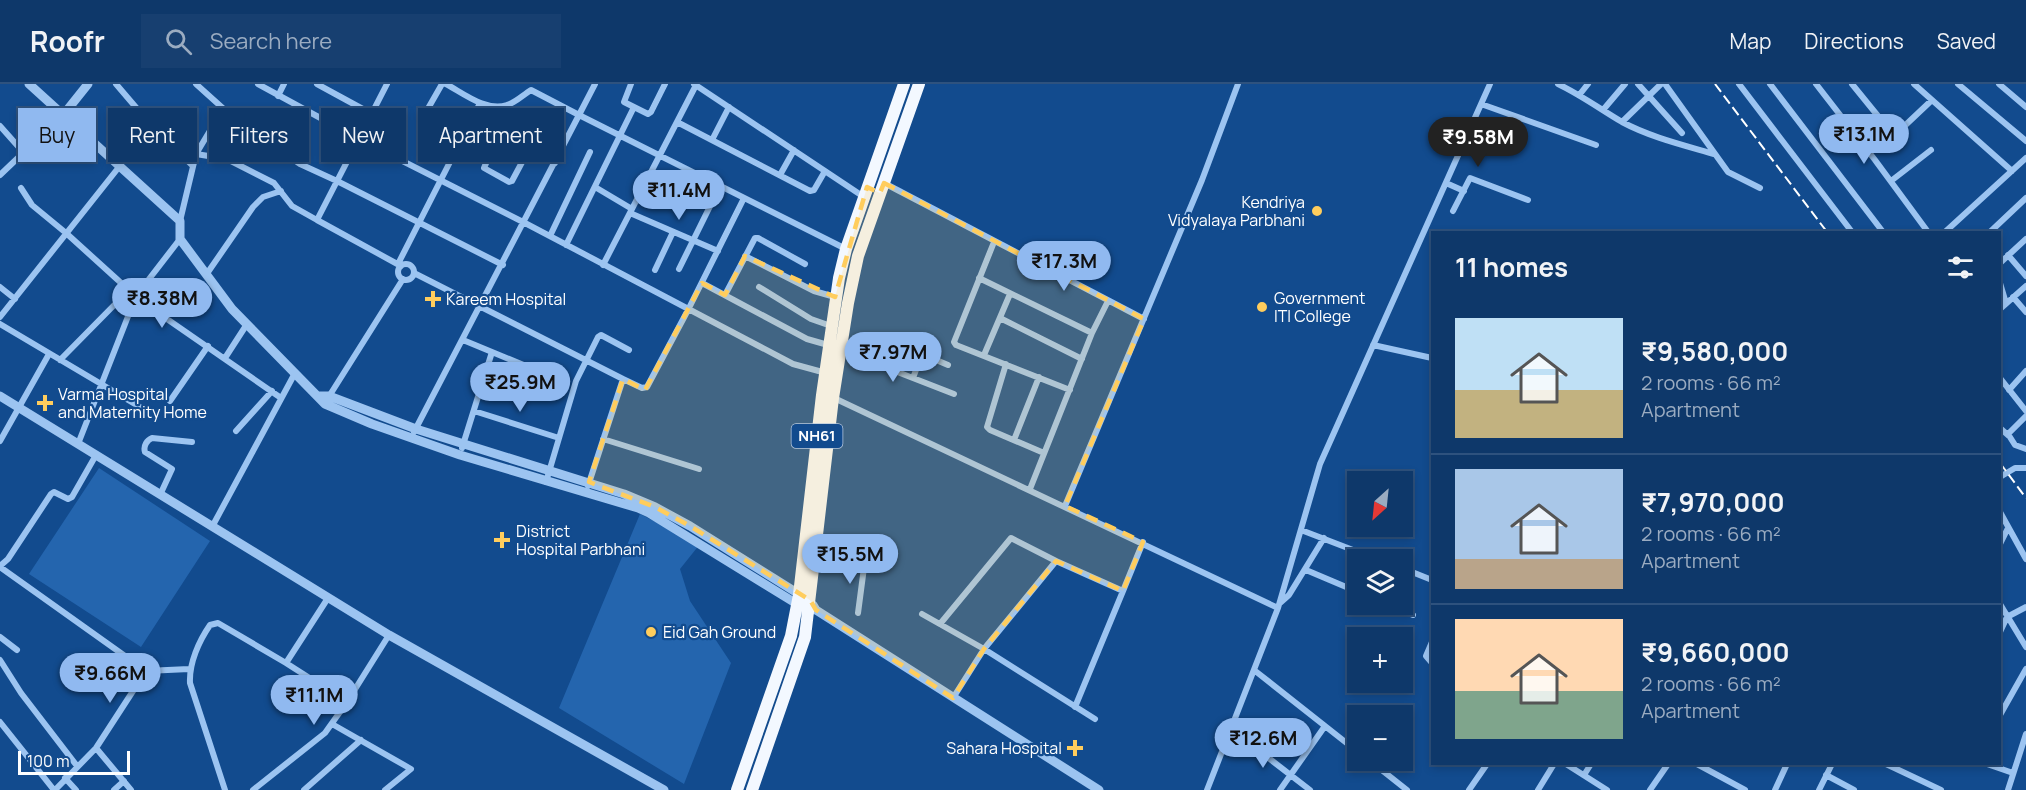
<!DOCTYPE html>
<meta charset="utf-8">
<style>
:root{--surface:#0e386a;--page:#173f70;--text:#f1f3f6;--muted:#9bacc1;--line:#2e527e;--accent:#90b9f0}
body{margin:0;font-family:Manrope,sans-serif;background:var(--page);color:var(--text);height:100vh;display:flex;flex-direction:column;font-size:22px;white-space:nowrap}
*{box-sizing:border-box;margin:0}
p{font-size:20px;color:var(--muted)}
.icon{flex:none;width:33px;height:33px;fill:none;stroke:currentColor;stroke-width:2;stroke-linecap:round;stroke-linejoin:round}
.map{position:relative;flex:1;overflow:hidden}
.side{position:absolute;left:1431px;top:147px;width:570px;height:534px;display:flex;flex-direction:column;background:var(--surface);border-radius:0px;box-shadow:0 3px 9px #0003,0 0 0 2px var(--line)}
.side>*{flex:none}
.guide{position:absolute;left:18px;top:24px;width:570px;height:54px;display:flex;gap:12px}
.needle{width:39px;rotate:207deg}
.fabs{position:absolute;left:1347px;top:387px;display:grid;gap:12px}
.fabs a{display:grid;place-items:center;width:66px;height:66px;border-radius:0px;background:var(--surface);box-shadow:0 3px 9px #0003,0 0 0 2px var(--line);font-size:30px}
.scale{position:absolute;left:18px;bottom:15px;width:112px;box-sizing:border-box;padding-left:6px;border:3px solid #fff;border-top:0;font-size:16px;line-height:21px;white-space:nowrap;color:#fff;-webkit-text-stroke:4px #124b8e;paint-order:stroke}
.price{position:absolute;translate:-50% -51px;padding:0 14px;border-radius:21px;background:var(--accent);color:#111;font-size:20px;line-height:39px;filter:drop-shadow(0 2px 3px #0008)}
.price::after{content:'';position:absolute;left:50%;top:36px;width:18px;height:14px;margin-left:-9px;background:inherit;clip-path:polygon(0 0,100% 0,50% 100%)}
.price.active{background:#222;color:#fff}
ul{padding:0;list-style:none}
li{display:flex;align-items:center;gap:18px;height:150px;padding:0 24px}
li+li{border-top:2px solid var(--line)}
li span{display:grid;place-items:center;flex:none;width:168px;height:120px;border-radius:0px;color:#555}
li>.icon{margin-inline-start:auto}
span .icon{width:72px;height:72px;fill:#fffc;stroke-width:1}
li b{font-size:26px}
h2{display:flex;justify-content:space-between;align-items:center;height:72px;padding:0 24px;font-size:26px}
.pill{padding:0 21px;border-radius:0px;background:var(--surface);box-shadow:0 3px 9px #0003,0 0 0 2px var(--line);font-size:21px;line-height:54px}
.pill.active{background:var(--accent);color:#111}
header{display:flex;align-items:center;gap:36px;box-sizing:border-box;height:84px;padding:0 30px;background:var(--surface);border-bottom:2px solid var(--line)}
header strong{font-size:28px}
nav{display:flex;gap:33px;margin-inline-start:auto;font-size:21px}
.search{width:420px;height:54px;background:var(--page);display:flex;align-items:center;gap:15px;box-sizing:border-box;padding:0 21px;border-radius:0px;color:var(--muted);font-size:22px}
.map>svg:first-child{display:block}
</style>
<header>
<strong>Roofr</strong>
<div class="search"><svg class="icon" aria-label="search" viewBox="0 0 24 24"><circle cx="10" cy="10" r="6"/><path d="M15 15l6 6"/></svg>Search here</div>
<nav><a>Map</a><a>Directions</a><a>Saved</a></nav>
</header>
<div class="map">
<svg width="2026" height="706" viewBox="0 0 2026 706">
<rect width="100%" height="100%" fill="#124b8e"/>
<!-- green -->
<path fill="#2465ae" d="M99,384L210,457L141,563L29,490Z
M640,430L700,460L680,485L690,517L731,579L684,700L559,624Z"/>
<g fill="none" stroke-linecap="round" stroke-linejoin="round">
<!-- minor -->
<path stroke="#9cc4f1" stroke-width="6" d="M116,0L151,41L192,81
M196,0L236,36L300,80L337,97L503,181
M258,0L359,55L525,139L793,280L826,289
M317,0L372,30
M387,0L317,136L401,182
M446,0C463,9 486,28 507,21C515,19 523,11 531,6L579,31L595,0
M631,0L624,18L648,30L651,28L665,0
M694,0L864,113
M1558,0C1581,11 1600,25 1622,38C1650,53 1683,61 1714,70
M1638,0L1682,49
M1665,0L1728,88L1760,104
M1739,0L1852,148
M1770,0L1883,148
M1816,0L1875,76L1928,148
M1852,0L1891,48L1896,50L1932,16
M1914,0L2012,87
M1958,0L2026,57
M1999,0L2026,23
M1580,10L1588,0
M278,12L284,0
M1481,20L1596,61
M1603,26L1625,0
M677,38L810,107L814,106L825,87
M1622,38L1661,0
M422,40L426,28L442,0
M0,42L24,69
M466,48L492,62V65L484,84L509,98L512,97L528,67L555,79
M712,56L729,23
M196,70L227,75L274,99L292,122L317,136
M0,91L64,30
M780,91L794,66
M1891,97L1931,66
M884,99L1144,235
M1446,99L1464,107
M595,103L632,125
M21,104L32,121L66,149L141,217L281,314
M1453,127L1470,94L1528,116
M630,129L718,167
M180,137L196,70L223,25
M1945,148L2026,74
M1990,148L2026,114
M550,152L590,68
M994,158L954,258L956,261L1070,306
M566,161L634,23
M2008,171L2026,192
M745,172L814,207L835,213
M2000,179L2026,155
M398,180L480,19
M398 188a8 8 0 1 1 16 0a8 8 0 1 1-16 0Z
M603,181L696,1
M679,185L720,102
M655,186L673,148
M414,189L623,295L588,402
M206,191L253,123L263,113L281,107
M979,194L1092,249
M702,199L807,255L828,261
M2000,199L2006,219
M0,203L15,215
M759,203L811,235L831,242
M725,211L755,154H758L805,180
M2013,213L2026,228
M2000,225L2026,202
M0,233L119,83
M1000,234L1082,275
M0,240L145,326
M1373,261L1432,274
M841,266L954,310
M492,268L550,292
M984,271L1010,210
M225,274L247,240
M60,276L129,206
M1006,280L987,343L990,346L1044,369
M913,294L922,270L948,281
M2000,294L2026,327
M623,295L642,304L647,303L688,226L744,114
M2009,306L2026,287
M328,314L403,195
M834,314L1278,524L1207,706
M170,317L208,262
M474,327L559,354
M2026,332L2008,350L2015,361L2026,365
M2000,344L2009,352
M236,347L272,307
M414,348L579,31L846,165
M603,355L699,385
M1014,356L1039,293
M0,357L49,270
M78,360L136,212L180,155
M462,364L492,268L463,256
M2000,393L2015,384H2026
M546,398L576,297L598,253L601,251L629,266
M1030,405L1092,249L1108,217
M160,411L172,385L145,368C143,362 147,356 152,354L192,358
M1065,422L1202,96L1238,0
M2000,428L2026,475
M212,443L295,289
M1301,446L1379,476
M2000,460L2008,444
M814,473L873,476L876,474L878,454
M0,482L8,475L51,410L54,408L68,415L72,413L96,371
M0,483L146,587
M1402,484L1432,496
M1306,486L1358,508
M1280,519L1289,511L1324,454
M1388,520L1413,531
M2000,520L2026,563
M1278,524L1320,380L1490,0
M858,529L865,476
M922,530L984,565L1095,635
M940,540L1011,454L1056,477
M2000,548L2007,533L2026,523
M0,553L17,566
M1432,558L1426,572L1432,579
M0,576L21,609L77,682
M1254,586L1358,668
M953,614L984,565L1056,477L1123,507L1143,458
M347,618L389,551
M1075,623L1123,507
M2000,631L2026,585
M0,638L54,706
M332,640L411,685L385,706
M1231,645L1310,706
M96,664L131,706
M1369,676L1407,706
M1566,680L1607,706
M1697,680L1745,706
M1886,680L1941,706
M1987,680L2013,689
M1584,691L1591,680
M1826,691L1854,706
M65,694L76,706
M55,706L96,664L146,587L189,585
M114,706L124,697
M225,706L190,599C189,579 199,557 210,541L218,539L286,579L328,514
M253,706L325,649L347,618L286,579
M304,706L361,656
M1280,706L1325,642
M1469,706L1487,680
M1538,706L1554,680
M1650,706L1668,680
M1775,706L1787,680
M1819,706L1832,680
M2008,706L2026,650"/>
<!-- tertiary -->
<path stroke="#9cc4f1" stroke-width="9" d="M29,0L180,137V155L232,225L325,320L372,340L460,371L638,424L649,429L797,520L809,525L816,526
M64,30L88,0
M0,312L389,551L664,706
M318,312H329L416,345L624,410L655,423L690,442L802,512
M813,521L816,526L1099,706"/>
<!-- trunk -->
<path stroke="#f3f8ff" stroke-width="12" d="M737,706L791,552L799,511L822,311L839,194L846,165L904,0
M752,706L805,553L833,314L848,219L858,172L919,0"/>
<!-- rail -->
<path stroke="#fff" stroke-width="2" stroke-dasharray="10 4.5" stroke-linecap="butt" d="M1715,0L1827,148
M2000,379L2026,414"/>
</g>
<!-- marked area -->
<path fill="#ffcd5d" fill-opacity="0.2" stroke="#ffcd5d" stroke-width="4.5" stroke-dasharray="12 8" stroke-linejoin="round" d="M884,99L1144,235L1065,422L1143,458L1123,507L1056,477L984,565L953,614L816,526L810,516L690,442L655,423L589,398L623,295L645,306L702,199L725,211L745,172L835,213L867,103L880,109Z"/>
<!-- markers -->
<g fill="#ffcd5d" stroke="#124b8e" stroke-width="2">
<circle cx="1317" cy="127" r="6"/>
<path d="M430 206h6v6h6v6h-6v6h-6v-6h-6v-6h6z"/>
<circle cx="1262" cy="223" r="6"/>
<path d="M42 310h6v6h6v6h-6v6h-6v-6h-6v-6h6z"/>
<path d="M499 447h6v6h6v6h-6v6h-6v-6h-6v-6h6z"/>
<circle cx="651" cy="548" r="6"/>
<path d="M1072 655h6v6h6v6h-6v6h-6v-6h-6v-6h6z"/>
</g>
<g text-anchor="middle" stroke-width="4.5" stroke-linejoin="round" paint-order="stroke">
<!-- shield labels -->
<rect fill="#124b8e" stroke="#b8c9dd" stroke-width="1.5" x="791.5" y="340" width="51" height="24" rx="4.5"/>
<g font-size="15" font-weight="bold" fill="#fff">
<text x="817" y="357">NH61</text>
</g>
<!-- poi labels -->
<g font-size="16" fill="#fff" stroke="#124b8e" text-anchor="start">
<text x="1305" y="124" text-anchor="end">Kendriya<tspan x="1305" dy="18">Vidyalaya Parbhani</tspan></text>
<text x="1274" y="220">Government<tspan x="1274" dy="18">ITI College</tspan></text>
<text x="446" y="221">Kareem Hospital</text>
<text x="58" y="316">Varma Hospital<tspan x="58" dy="18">and Maternity Home</tspan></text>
<text x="516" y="453">District<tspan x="516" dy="18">Hospital Parbhani</tspan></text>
<text x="663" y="554">Eid Gah Ground</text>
<text x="1062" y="670" text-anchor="end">Sahara Hospital</text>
</g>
</g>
</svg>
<div class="fabs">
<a><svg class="needle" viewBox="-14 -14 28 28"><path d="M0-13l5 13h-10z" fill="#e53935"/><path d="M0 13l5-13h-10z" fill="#9bacc1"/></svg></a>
<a><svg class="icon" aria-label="layers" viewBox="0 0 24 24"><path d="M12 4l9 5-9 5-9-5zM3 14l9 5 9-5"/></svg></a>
<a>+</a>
<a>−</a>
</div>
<div class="scale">100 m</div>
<b class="price" style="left:1864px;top:81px">₹13.1M</b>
<b class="price active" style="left:1478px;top:84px">₹9.58M</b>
<b class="price" style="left:679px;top:137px">₹11.4M</b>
<b class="price" style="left:1064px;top:208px">₹17.3M</b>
<b class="price" style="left:162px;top:245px">₹8.38M</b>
<b class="price" style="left:893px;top:299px">₹7.97M</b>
<b class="price" style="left:520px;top:329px">₹25.9M</b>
<b class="price" style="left:850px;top:501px">₹15.5M</b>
<b class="price" style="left:110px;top:620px">₹9.66M</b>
<b class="price" style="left:314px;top:642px">₹11.1M</b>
<b class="price" style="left:1263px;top:685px">₹12.6M</b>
<div class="guide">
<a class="pill active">Buy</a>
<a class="pill">Rent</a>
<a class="pill">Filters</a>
<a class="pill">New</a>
<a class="pill">Apartment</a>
</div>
<section class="side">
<h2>11 homes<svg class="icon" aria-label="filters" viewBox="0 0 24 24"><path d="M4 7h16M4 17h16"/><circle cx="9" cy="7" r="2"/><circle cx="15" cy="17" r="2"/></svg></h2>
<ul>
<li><span style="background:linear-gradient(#bfe0f5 60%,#c2b280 0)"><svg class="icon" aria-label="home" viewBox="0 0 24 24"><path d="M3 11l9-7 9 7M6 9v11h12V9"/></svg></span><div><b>₹9,580,000</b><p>2 rooms · 66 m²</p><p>Apartment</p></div></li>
<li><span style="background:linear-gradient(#a9c7e8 75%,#b9a48a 0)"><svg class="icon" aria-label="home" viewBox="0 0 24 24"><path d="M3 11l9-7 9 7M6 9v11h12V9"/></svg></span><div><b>₹7,970,000</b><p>2 rooms · 66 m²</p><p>Apartment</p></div></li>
<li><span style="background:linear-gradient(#ffd9b3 60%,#7fa58c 0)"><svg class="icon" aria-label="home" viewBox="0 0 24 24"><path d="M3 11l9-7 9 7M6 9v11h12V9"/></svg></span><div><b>₹9,660,000</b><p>2 rooms · 66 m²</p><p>Apartment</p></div></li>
</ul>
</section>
</div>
